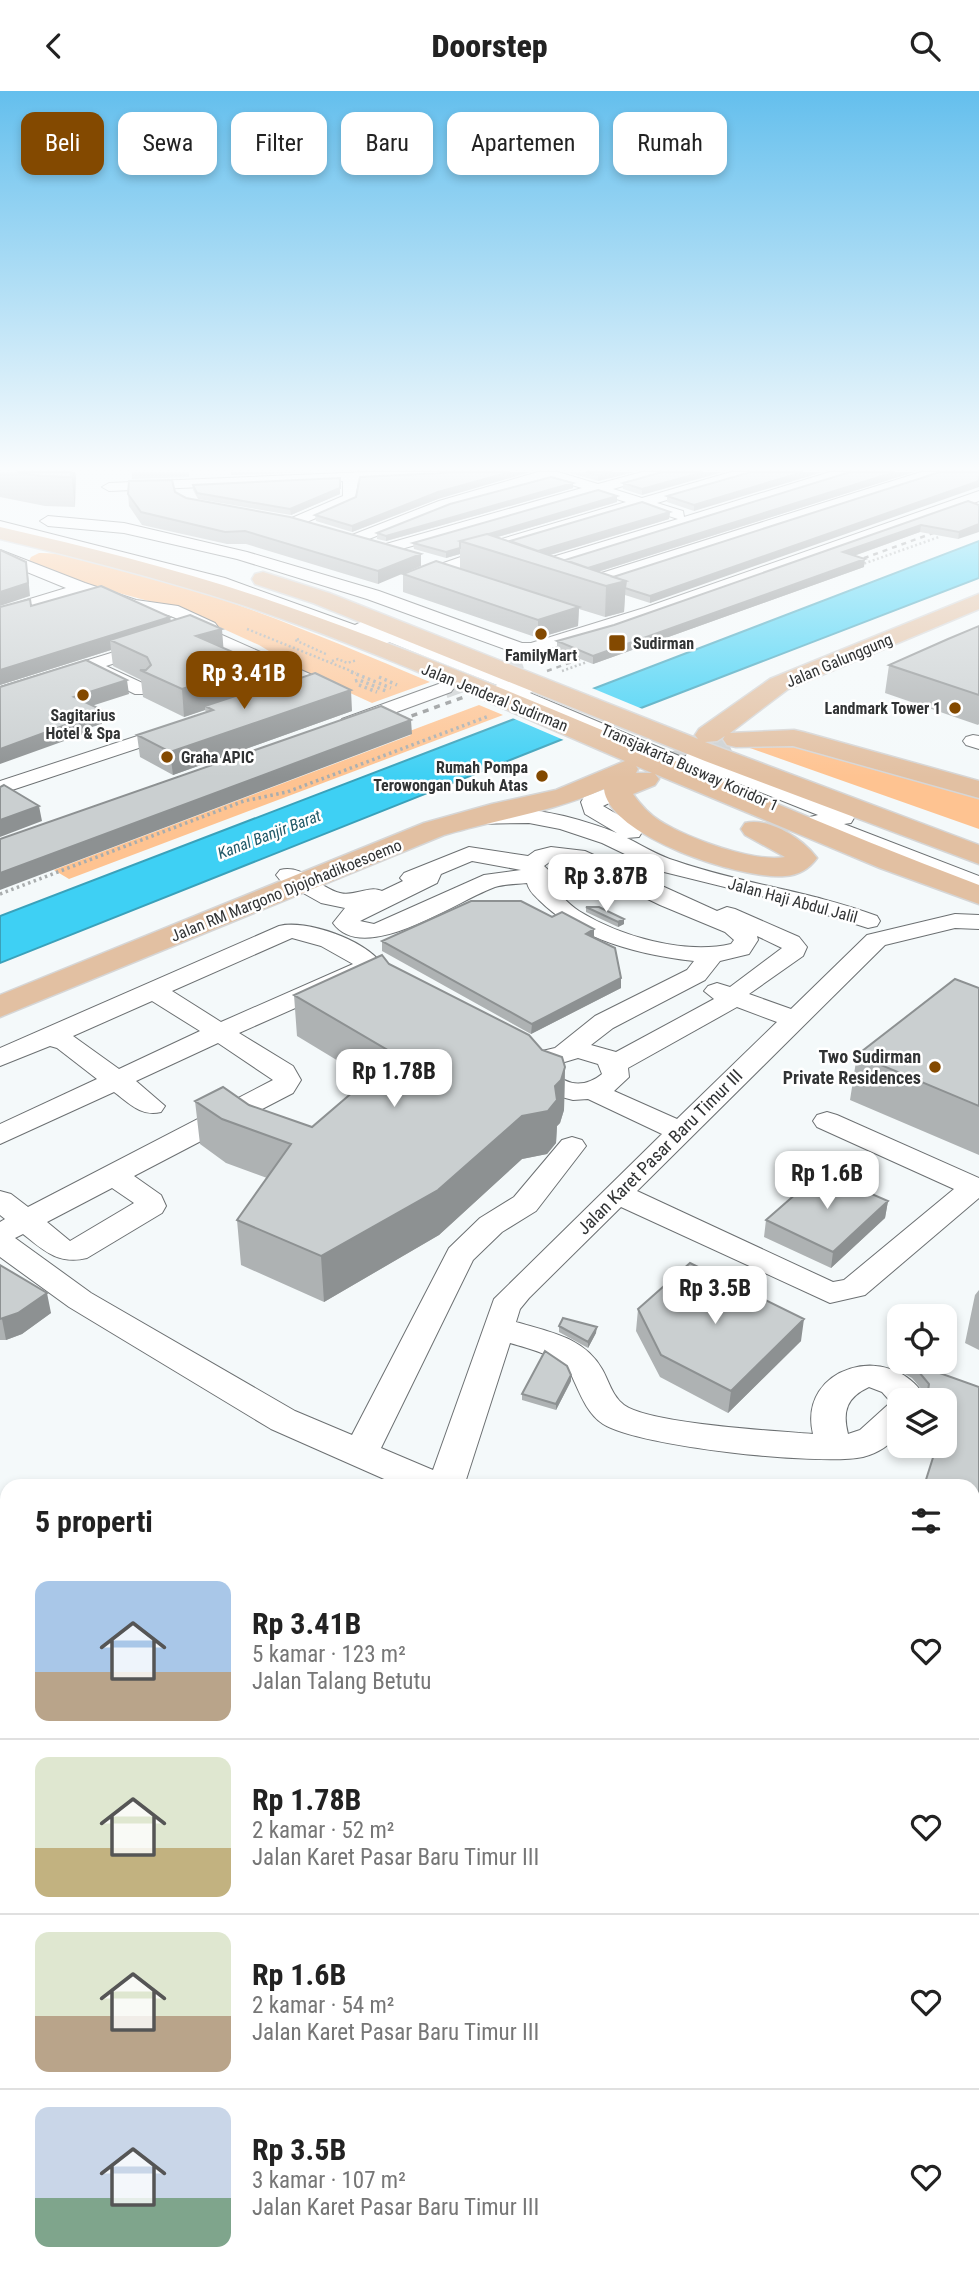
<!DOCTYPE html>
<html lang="id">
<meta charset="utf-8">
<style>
:root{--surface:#fff;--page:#f2f2f2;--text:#222;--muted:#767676;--line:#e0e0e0;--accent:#834900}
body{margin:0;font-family:"Roboto Condensed",sans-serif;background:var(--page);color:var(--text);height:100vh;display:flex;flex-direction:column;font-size:26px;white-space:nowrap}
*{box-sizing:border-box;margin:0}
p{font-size:23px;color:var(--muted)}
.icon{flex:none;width:38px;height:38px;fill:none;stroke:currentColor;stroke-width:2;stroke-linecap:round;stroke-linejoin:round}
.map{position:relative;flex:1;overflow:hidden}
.sheet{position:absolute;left:0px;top:1388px;width:980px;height:800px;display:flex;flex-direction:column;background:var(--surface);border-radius:21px 21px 0 0;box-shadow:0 4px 10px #0003}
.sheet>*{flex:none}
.banner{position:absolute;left:21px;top:21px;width:938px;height:63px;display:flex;gap:14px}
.tools{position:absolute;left:887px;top:1213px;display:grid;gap:14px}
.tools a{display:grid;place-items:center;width:70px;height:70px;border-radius:14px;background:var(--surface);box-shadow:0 4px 10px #0003;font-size:35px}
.price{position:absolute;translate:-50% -60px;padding:0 16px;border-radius:14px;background:#fff;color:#222;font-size:23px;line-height:46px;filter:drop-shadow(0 2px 4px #0008)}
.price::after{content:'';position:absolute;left:50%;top:42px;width:21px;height:16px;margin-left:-10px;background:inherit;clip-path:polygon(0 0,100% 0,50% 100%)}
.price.on{background:var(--accent);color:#fff}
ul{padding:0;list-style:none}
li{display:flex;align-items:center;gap:21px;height:175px;padding:0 35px}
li+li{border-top:2px solid var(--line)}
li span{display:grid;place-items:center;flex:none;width:196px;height:140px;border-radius:14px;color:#555}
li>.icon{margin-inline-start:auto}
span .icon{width:84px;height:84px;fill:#fffc;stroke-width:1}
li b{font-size:30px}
h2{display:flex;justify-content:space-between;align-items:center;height:84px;padding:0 35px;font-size:30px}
.pill{padding:0 24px;border-radius:14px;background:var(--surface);box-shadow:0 4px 10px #0003;font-size:24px;line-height:63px}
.pill.on{background:var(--accent);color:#fff}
header{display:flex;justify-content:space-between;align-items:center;height:91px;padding:0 35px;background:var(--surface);font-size:32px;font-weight:800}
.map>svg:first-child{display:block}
</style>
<header><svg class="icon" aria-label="back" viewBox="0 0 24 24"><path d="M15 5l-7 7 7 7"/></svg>Doorstep<svg class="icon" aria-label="search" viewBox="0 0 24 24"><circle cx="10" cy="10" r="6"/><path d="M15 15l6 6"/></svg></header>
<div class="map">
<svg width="979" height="2187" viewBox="0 0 979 2187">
<rect width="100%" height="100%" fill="#f4f9fa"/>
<!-- green -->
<path fill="#fec391" d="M39,462C66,461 92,471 118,477C225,504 328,548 430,591L372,612L302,580L259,554L182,519L63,487L29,470L31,466Z
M479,614L503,624L69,788L54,779L411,644L407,641Z
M769,650L792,653L979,706V738L747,656Z"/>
<!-- water -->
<path fill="#3ed0f4" stroke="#3aa1ba" stroke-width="2" d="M979,450V487L641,617L0,872V825Z"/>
<!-- pier -->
<path fill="#f4f9fa" d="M587,595L645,619L566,650L510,626Z"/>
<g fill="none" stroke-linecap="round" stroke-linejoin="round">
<!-- minor-tunnel-far1 -->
<path stroke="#cdd1d2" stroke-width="17" stroke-dasharray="17 8" stroke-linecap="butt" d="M485,582L521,569"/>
<!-- minor-tunnel -->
<path stroke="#cdd1d2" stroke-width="21" stroke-dasharray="21 10" stroke-linecap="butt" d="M444,597L489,581"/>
<!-- major-tunnel -->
<path stroke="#cdd1d2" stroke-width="28" stroke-dasharray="28 14" stroke-linecap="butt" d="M669,677L728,651"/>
<!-- minor casing -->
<g stroke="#6c7072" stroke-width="2">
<path id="minor" d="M369,381H467L460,385L358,390L355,410L293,437L285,432L287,429L343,405V390L109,400L102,396L109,392Z
M538,381H558L598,393L642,381H663L661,384L613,398L642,407L731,381H752L750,384L657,412L683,420L684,426L830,381H851L849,384L532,483L526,482L524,478L526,474L678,428L641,416L494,460L506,467L504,470H480L412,494L404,489L406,485L478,460V455L626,411L597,402L391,461H379L377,458L379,455L582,397L551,388L449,416L359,452L353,454L345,449L347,446L439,410Z
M921,381H941L939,384L585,499H573L571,495L573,491Z
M979,400V410L656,525L532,563L513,561L367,508L237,468L124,442L48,435L40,430L48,425L124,432L247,461L379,500L522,552H531L644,517Z
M0,430L225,487L355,534L363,530L369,531L532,594L535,598L530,602L684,667L687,663H701L851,722L854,727L851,732L844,733L979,785V800L810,736L807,731L810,726L818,724L720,685L718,691H704L608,647L495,602L492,598L497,594L389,551L381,555L375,554L213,495L0,440Z
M0,459L85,492L136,509L178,515L215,532L218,536L213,540L346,599L349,603L346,607H332L180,539L177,535L183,530L168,524L131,518L83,502L0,528V517L66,497L0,470Z
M150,550L159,555L156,559L106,575L149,595L152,599L149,603H135L88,580L0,608V596Z
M444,591L454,597L451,601L356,636H342L339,632L342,628Z
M174,633L181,635L184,639L181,643L0,703V690Z
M973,644L979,645V658L966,654L963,650L966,646Z
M616,694L624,695L627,700L624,705L603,715L639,736L642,741L639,746L627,747C643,755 659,765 676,770C742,793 810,800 877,825L880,830L877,835L868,837L789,812L660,780L602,752L560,738L529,732L471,733L468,728L471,723C520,711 571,724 617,742L585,723L581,711L584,706Z
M469,756L528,765L535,760L551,756L585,760L717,820L727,816L735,818L799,846L807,856L803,865L749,903L791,918L867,844L955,823L979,824V838L955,837L885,854L637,1100L833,1191L844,1189L954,1098L817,1036L813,1030L817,1024L827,1021L837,1024L979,1087V1107L865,1204L830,1212L621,1116L529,1207L520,1218L516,1231C549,1241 584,1246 602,1278C609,1290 612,1305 624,1314C650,1333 777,1340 813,1343C797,1275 891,1249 925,1306L924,1309H900V1343C889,1354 879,1362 863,1366C821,1375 639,1356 603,1333C585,1321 578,1297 569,1279C553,1263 530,1258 510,1252L464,1395H400L271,1338L69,1216L0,1166V1131L5,1128L0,1124V1100L11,1103L28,1116L273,989L218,952L136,990L165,1015L161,1021C141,1026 129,1012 114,1001L0,1053V1033L97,988L57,957L50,955L0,975V957L279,835C306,828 365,849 381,872L372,883L239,942L293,975L301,989L293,1002L134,1085L161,1104L166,1115L162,1122L87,1167C59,1174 44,1160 23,1143L15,1147L91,1202L295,1320L352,1344L449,1157L480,1127L514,1106L562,1049L572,1046L582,1049L586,1055L536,1120L502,1141L473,1169L381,1357L433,1379L494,1208L662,1043L588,1008L573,1009L546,1002L519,975L523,969L534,967L538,961L555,957L595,925L687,879L694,870C640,864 579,849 539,809C534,804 529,800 527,792C517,793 505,793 495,796C458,809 364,876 333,832L345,817L321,812L280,789L276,784L280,779C303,773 319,797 340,802C355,806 368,794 382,800L403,790L400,787L404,782ZM472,770L521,779L484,784L374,833L360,830L437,792L441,783ZM551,770L572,771L660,814L725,841L734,849L731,853C684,864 619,845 579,820C568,813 560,803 551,794L558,788L544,775ZM757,845L782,857L730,896L717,892L708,895L704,900L714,908L616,961L591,954L613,937L705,889L720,870L749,863L758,849ZM292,847L321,855L353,873L221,931L172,900ZM152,910L200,940L119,978L73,945ZM737,916L777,931L677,1028L614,1000L629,986L628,977ZM578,967L598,973L602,983C586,996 568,996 554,981L558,973ZM112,1097L134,1112L70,1150L47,1131ZM869,1296L882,1301L891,1311L860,1339L848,1343C842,1320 847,1306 869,1296Z
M973,1705L979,1707V1745L973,1743Z
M7,1803V1852L0,1855V1806Z
M7,1858V1911L0,1914V1861Z
M0,1939L7,1942V1990L0,1987Z
M7,2061V2124L0,2127V2064Z
M47,2180H101L99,2187H44Z
M820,2180H881L884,2187H822Z"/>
</g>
<!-- major casing -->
<g stroke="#d6d6d6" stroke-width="3">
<path id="major" d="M0,436C96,458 193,482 286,515C521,597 746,706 979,794V813L880,777L655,683L659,688L655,694L633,703C640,713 649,723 660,730C687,747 754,772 785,766L745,744L741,738L745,732C769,726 803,748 817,767C809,778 799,784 785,785C743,789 609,746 604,698C553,721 497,728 444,744L0,926V904L424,732L492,713L556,699L625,670C497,615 369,556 236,512C158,487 79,467 0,448ZM636,675L652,682H636L638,678Z
M263,481L329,502L698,648L695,644L699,638L770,588L979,503V518L788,598L730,642L794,639L803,641L979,690V707L793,655L736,656L727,654L723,648L725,645L717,650L705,651L979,754V773L705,670L313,512L255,493L252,488L255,483Z"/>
</g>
<!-- path-far2 -->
<path stroke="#a9adae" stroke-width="2.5" stroke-dasharray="2 2.5" stroke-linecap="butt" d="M860,474L939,446
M247,538L356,582
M299,548L295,549L328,564
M332,570L338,568L347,572L357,569
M562,580L587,571"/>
<!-- path-far1 -->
<path stroke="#a9adae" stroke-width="3.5" stroke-dasharray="2.5 3.5" stroke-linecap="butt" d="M351,581L391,597
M379,586L397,594
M355,590L359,589L386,600
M359,594L377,601
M0,803L244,710L287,701L489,625"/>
<!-- path -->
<path stroke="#a9adae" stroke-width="7" stroke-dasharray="5 8" stroke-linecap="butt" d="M973,2061L979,2050
M963,2187L965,2180"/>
<!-- minor -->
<use href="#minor" fill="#fff" fill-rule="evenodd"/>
<!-- major -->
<use href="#major" fill="#e2c0a2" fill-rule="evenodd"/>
<!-- rail-far1 -->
<path stroke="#8f9293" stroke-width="2.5" stroke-dasharray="5 5" stroke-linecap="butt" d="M845,474L947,437
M547,580L580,568"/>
<!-- rail -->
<path stroke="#8f9293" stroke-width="3.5" stroke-dasharray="6 6" stroke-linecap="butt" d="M389,633L464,606"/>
</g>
<!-- wall -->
<path fill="#aeb2b3" d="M0,381H75V416L45,415L0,406Z
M132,381H189V386L132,388Z
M231,381H318L231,384Z
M566,381H634L598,390Z
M662,381L642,404L623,398V392Z
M751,381L694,420L667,411V405Z
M850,381H914L598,481L613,486L940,381L650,512L625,504L624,521L605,526L579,518L578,535L538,547L403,501V483L460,478V463L446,467L414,458L413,452L617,411L498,446L510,450L670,421L669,428L550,464L565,469Z
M460,382L438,408L352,441L316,430L315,424Z
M340,387V403L291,424L198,408L193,399V394Z
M573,392V397L386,450L377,448V442Z
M175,401L186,407L421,463L378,493L246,453H227L142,434L129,415L128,403Z
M968,410L958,448L920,441L854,465L864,476L593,573L557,559V550L614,534Z
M31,515L170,526L171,530L223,557L260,573L262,597L352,620L173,684L140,666L137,644L206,621L205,619L184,626L143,606L141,589L113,575L111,559L0,594V516Z
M979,535V633L978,634L885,602L889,574Z
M586,816L624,833L618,836L586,821Z
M594,847L621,897L531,943L382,860V850Z
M389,873L542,959L565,976L564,1019L560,1032L557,1035L556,1052L547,1063L522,1068L439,1144L324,1211L241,1174L237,1129L267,1087L226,1072L200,1053L195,1010L249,1014L312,1036L368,988L297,945L294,904Z
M979,897V1064L850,1009L857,964Z
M888,1110L885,1127L831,1177L764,1146L766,1129Z
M0,1174L51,1222L22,1243L6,1249H0Z
M979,1199V1259L965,1252L975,1204Z
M638,1218L801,1250L728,1322L660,1286L636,1240Z
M559,1235L596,1242L588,1257L559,1241Z
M905,1270L979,1296V1439L973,1437V1395L945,1324V1309H911L913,1300H923L912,1287L903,1282Z
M571,1290L556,1319L522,1309V1303Z"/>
<!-- shaded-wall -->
<path fill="#8d9192" d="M71,381H75L76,386L75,416Z
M510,381H531L438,408L352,441V435L438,401Z
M612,381H634L598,390V384Z
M703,381H723L642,404V398Z
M803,381H823L694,420V414Z
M895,381H914L578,487V480Z
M979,390V396L650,512V505Z
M573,392V397L386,450V445Z
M340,397V403L291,424L290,418Z
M617,405V411L477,452V447Z
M670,421L669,428L530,470V463Z
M979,433V441L958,448L959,441Z
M921,434L920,441L842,469L843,461Z
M460,457V463L446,467V461Z
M421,463V475L378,493V480Z
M865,468L864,476L593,573V565Z
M28,484L30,505L0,515V501Z
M626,490L624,521L605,526L606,495Z
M579,516L578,535L538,547V529Z
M170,526L172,540L110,549L111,559L0,594V579Z
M222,538L224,564L196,545Z
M260,573L262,600L205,615V619L184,626L182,598Z
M127,589L129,603L76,620L74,606Z
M351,599L352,620L173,684L170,661Z
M100,618L102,633L92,636V640L0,673V658Z
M411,629L412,643L0,799V782Z
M39,715L42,730L0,746V729Z
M624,828V833L618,836V831Z
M594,838V848L586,843Z
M621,887V897L531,943L532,933Z
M565,976L564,1019L560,1032L557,1035L556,1052L547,1063L522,1068L439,1144L324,1211L321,1165L555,995Z
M888,1110L885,1127L831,1177L833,1161Z
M47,1202L51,1222L22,1243L6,1249L2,1228Z
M804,1228L801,1250L728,1322L731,1300Z
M597,1236L596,1242L588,1257V1251Z
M571,1284V1290L556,1319V1313Z"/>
<!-- building -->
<path fill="#cacfd0" stroke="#8d9192" stroke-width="2" d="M17,381H71V386L41,385Z
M462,381H510L438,401L352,435L315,424L356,406L360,386Z
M586,381H612L598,384Z
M662,381H703L642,398L623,392Z
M751,381H803L694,414L667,405Z
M850,381H895L588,477L565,469Z
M940,381H979V390L650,505L625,497L626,490L613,486Z
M551,386L573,392L386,445L377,442L450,413Z
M340,387V397L290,418L197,402L193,394Z
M172,389L175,401L186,407L290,426L421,463L378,480L245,440L225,441L141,421L128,403L129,390Z
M598,399L617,405L489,443H487L460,450V457L446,461L413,452Z
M968,410L979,414V433L959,441L921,434L843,461L865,468L593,565L557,550L614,534Z
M642,411L670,421L538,460L510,450Z
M487,443L626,490L606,495L460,450Z
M0,459L26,471L28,492L0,501Z
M436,470L579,516L538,529L403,483Z
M101,495L170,526L0,579V516L30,508L31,515Z
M190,524L222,538L196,545L260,573L182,598L140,579H146L151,574L147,566L110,549Z
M979,535V604L889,574L948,548Z
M86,569L127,589L74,606L100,618L85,623L90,625L0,658V596Z
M315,582L351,599L170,661L137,644L213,619L205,615L284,589L289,591Z
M381,615L411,629L0,782V748Z
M4,694L39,715L0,729V696Z
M471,810H521L552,826L562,821L594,838L586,843L615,857L621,887L532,933L382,850Z
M586,816H599L624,828L618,831Z
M382,864L389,873L529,944L542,959L562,966L565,976L561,989L555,995L557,1009L548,1020L522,1025L438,1099L321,1165L237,1129L291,1053L222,1028L195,1010L223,996L249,1014L312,1036L396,964L294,904Z
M955,888L979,897V1015L857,964Z
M821,1081L888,1110L833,1161L766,1129Z
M690,1172L804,1228L731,1300L661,1264L638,1218Z
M0,1174L47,1202L18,1222L0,1228Z
M563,1227L597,1236L588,1251L559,1235Z
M545,1260L567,1275L571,1284L556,1313L522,1303Z
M906,1270L979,1296V1426L973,1424V1395H924L937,1354H945V1327L949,1313L945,1312V1309H937L913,1300H928L929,1293L914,1275Z
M973,1723L975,1734L979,1735V2010L973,2023Z
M124,2180H418L434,2187H120Z
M906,2180H952L950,2187H904Z"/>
<!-- sky -->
<linearGradient id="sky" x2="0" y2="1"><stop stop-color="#64bfed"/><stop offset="0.55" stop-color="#fafcfd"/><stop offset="1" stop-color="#fafcfd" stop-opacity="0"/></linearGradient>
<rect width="979" height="687" fill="url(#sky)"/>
<!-- markers -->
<g fill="#834900" stroke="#fff" stroke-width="2.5">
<circle cx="541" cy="543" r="7"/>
<rect x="608" y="543" width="18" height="18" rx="3.5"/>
<circle cx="83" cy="604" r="7"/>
<circle cx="955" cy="617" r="7"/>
<circle cx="167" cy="666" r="7"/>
<circle cx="542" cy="685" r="7"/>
<circle cx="935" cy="976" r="7"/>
</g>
<g text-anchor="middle" stroke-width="5" stroke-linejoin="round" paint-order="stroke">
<!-- far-poi labels -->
<g font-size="16" font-weight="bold" fill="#313334" stroke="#fff" text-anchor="start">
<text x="633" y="558">Sudirman</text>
<text x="541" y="570" text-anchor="middle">FamilyMart</text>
<text x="941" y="623" text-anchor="end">Landmark Tower 1</text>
<text x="83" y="630" text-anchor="middle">Sagitarius<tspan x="83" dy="18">Hotel &amp; Spa</tspan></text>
<text x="181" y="672">Graha APIC</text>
<text x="528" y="682" text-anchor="end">Rumah Pompa<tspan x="528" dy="18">Terowongan Dukuh Atas</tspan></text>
</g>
<!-- far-street labels -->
<g font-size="16" fill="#313334" stroke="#fff">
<text transform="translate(839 569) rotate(-23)" y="6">Jalan Galunggung</text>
<text transform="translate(495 606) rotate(22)" y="6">Jalan Jenderal Sudirman</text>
<text transform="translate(690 676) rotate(24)" y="6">Transjakarta Busway Koridor 1</text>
<text transform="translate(286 799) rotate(-22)" y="6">Jalan RM Margono Djojohadikoesoemo</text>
<text transform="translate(793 809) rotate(15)" y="6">Jalan Haji Abdul Jalil</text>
</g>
<!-- far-water labels -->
<g font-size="16" font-style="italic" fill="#205968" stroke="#fff">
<text transform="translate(269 743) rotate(-21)" y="6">Kanal Banjir Barat</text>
</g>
<!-- poi labels -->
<g font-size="18" font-weight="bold" fill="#313334" stroke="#fff" text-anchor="end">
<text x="921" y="972">Two Sudirman<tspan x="921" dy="21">Private Residences</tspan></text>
</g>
<!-- street labels -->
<g font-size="18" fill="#313334" stroke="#fff">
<text transform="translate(660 1061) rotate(-45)" y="6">Jalan Karet Pasar Baru Timur III</text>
</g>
</g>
</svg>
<div class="tools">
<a><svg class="icon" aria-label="locate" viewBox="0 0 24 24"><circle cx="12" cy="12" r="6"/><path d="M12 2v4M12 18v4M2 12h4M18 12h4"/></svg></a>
<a><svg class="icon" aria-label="layers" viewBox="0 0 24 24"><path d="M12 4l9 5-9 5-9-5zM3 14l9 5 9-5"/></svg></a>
</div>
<b class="price on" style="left:244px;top:620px">Rp 3.41B</b>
<b class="price" style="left:606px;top:823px">Rp 3.87B</b>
<b class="price" style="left:394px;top:1018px">Rp 1.78B</b>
<b class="price" style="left:827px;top:1120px">Rp 1.6B</b>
<b class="price" style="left:715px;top:1235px">Rp 3.5B</b>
<div class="banner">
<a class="pill on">Beli</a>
<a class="pill">Sewa</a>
<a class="pill">Filter</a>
<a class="pill">Baru</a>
<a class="pill">Apartemen</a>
<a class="pill">Rumah</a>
</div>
<section class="sheet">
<h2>5 properti<svg class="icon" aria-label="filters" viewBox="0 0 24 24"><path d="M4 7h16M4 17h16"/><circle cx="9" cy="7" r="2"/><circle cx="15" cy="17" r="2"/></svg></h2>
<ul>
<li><span style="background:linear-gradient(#a9c7e8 65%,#b9a48a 0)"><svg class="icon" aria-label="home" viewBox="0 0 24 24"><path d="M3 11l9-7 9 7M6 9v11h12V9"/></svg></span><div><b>Rp 3.41B</b><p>5 kamar · 123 m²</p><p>Jalan Talang Betutu</p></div><svg class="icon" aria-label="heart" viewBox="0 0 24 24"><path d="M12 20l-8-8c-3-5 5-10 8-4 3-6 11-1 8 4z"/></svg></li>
<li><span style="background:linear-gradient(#dfe7d0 65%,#c2b280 0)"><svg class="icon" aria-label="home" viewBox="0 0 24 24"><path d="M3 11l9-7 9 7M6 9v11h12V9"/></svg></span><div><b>Rp 1.78B</b><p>2 kamar · 52 m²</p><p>Jalan Karet Pasar Baru Timur III</p></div><svg class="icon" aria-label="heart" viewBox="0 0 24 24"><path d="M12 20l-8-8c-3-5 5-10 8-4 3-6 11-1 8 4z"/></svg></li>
<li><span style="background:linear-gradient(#dfe7d0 60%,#b9a48a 0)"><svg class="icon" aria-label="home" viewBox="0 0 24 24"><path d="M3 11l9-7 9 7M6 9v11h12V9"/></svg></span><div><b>Rp 1.6B</b><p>2 kamar · 54 m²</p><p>Jalan Karet Pasar Baru Timur III</p></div><svg class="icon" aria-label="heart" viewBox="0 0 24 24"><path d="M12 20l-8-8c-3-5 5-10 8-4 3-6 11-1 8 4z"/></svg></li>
<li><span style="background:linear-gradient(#c9d6e8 65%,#7fa58c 0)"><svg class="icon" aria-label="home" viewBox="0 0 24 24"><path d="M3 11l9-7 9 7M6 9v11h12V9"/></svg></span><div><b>Rp 3.5B</b><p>3 kamar · 107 m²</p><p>Jalan Karet Pasar Baru Timur III</p></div><svg class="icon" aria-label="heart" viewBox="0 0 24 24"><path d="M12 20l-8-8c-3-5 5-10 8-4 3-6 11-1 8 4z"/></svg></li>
</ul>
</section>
</div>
